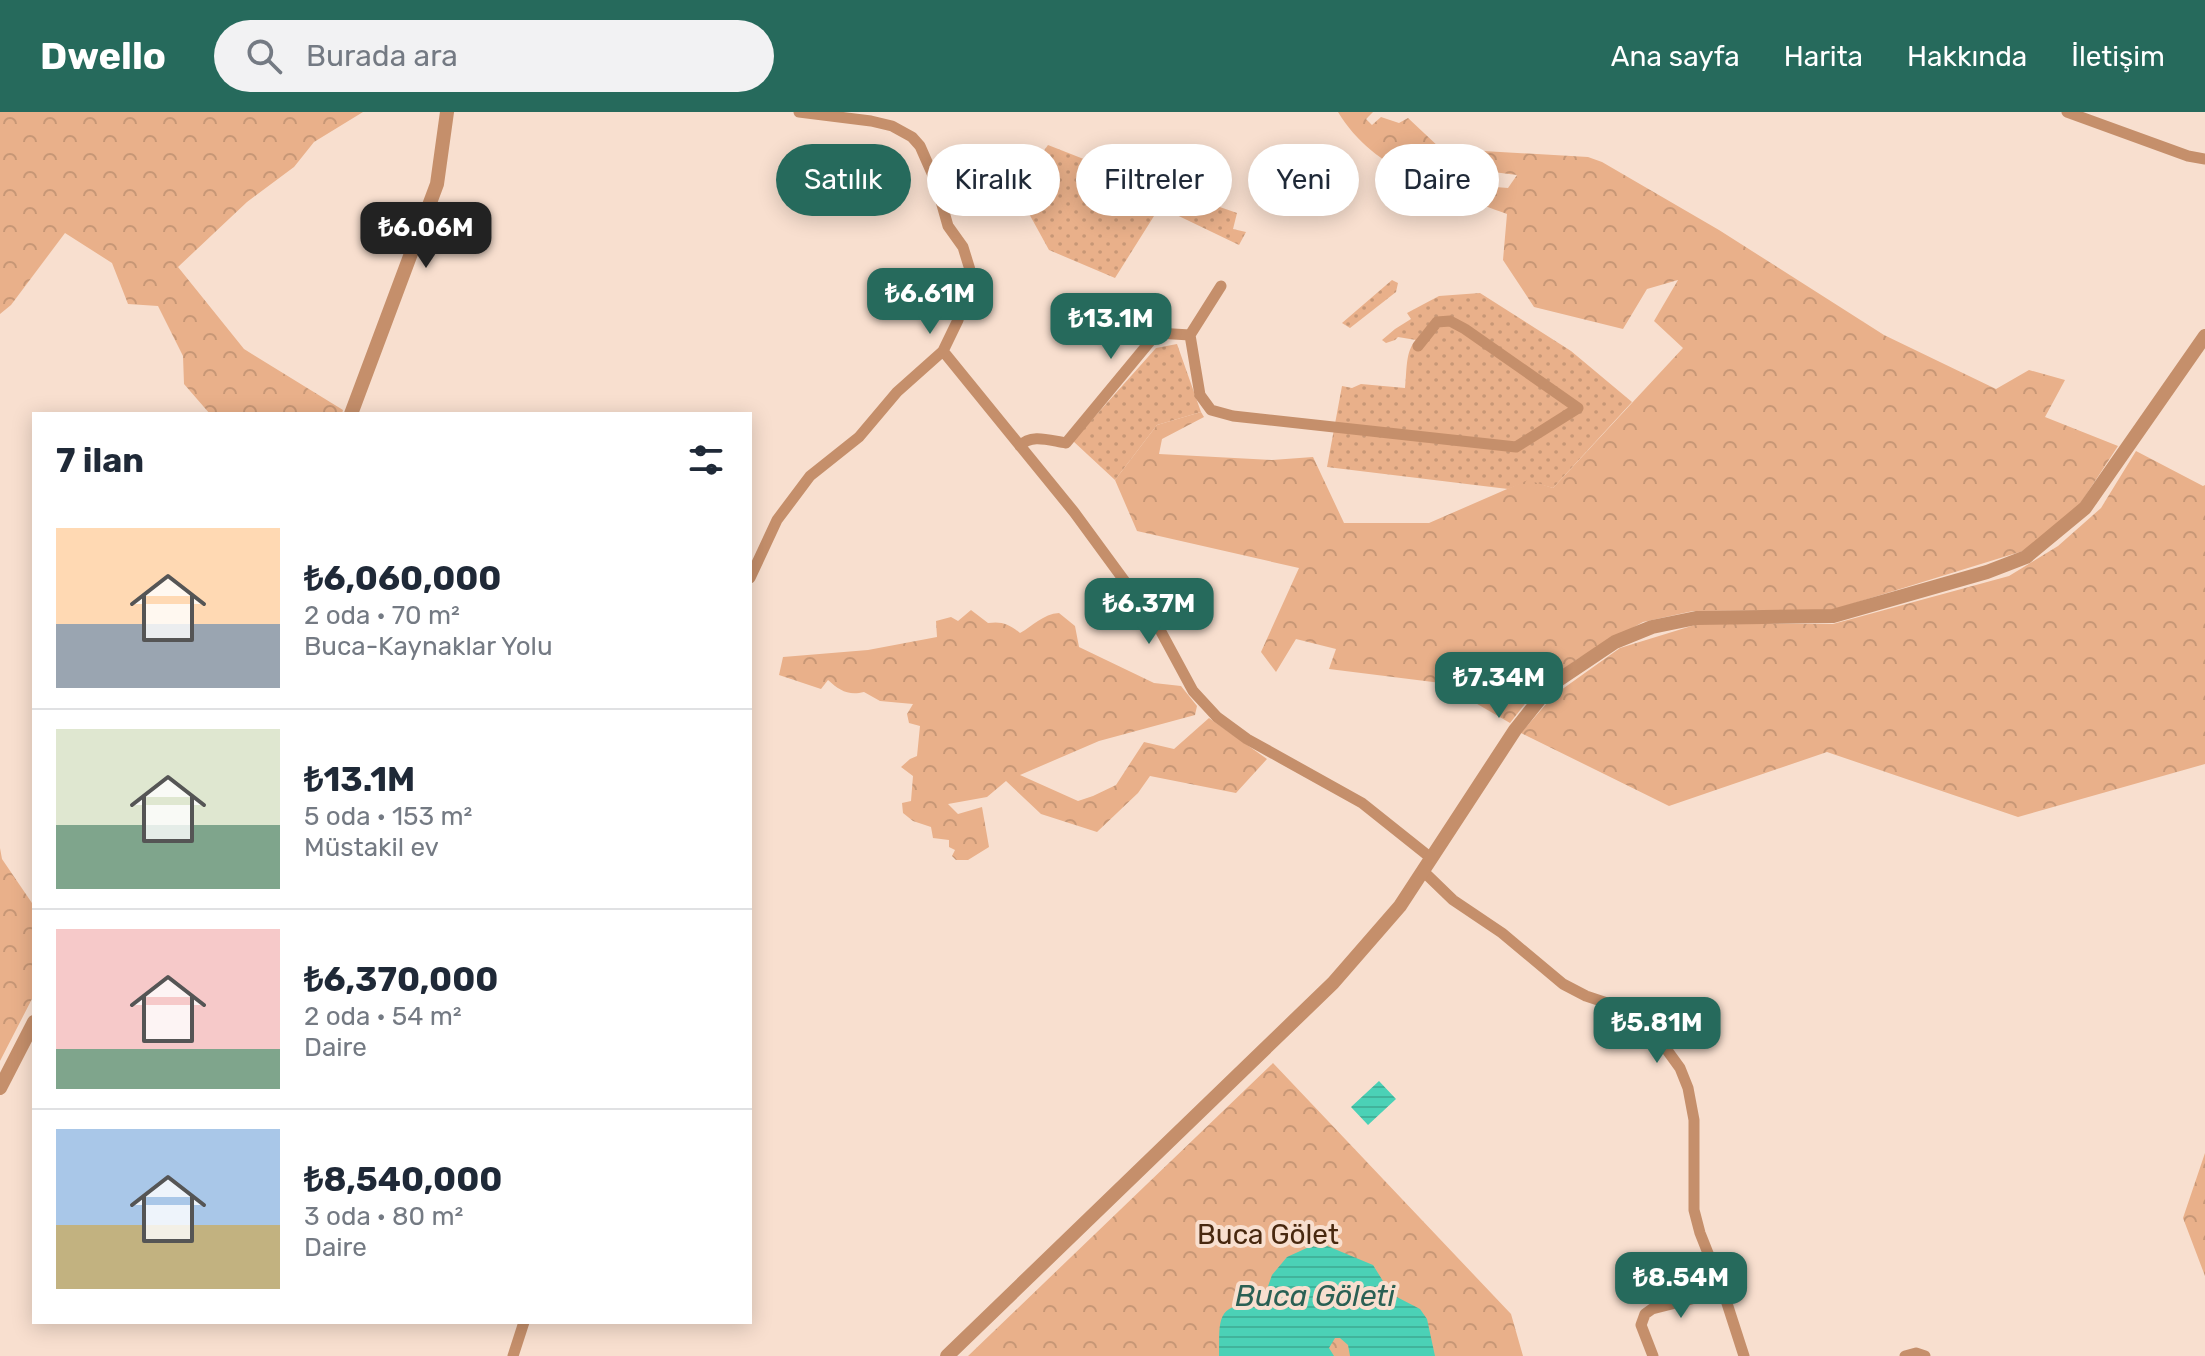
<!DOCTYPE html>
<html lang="tr">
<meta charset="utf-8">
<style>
:root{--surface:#fff;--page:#f2f2f3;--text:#1f2937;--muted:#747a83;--line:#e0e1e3;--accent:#266a5c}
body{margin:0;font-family:Rubik,sans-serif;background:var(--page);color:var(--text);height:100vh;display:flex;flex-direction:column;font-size:30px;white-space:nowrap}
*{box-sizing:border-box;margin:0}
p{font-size:26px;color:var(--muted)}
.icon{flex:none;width:44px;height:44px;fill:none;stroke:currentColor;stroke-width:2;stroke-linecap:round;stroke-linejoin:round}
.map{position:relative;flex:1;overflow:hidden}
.details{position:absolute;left:32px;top:300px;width:720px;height:912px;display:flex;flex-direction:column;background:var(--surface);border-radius:0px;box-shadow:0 4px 20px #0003}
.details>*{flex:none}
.hud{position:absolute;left:776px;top:32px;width:760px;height:72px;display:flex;gap:16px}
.price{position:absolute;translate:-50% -68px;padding:0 18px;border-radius:16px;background:var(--accent);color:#fff;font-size:26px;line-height:52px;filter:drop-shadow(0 2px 4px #0008)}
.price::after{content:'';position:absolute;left:50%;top:48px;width:24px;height:18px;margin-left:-12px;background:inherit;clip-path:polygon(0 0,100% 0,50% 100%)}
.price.selected{background:#222;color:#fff}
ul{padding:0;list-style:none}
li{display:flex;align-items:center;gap:24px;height:200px;padding:0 24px}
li+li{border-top:2px solid var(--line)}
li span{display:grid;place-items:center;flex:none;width:224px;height:160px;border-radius:0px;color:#555}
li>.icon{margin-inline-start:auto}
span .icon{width:96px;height:96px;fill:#fffc;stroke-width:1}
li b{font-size:34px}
h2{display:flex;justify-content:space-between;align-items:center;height:96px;padding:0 24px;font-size:34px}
.pill{padding:0 28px;border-radius:36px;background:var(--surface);box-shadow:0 4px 20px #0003;font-size:28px;line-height:72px}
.pill.selected{background:var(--accent);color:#fff}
header{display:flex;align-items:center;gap:48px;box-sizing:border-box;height:112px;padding:0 40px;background:var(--accent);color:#fff}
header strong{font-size:38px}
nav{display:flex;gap:44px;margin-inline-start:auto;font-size:28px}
.search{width:560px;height:72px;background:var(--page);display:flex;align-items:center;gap:20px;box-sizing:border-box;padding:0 28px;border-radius:44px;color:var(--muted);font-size:30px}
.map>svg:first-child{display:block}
</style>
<header>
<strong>Dwello</strong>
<div class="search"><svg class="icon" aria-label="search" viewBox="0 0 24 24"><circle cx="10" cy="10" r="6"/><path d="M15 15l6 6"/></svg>Burada ara</div>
<nav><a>Ana sayfa</a><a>Harita</a><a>Hakkında</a><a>İletişim</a></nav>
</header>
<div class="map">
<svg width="2205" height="1244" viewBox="0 0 2205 1244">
<defs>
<pattern id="grass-dots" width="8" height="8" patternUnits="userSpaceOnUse" patternTransform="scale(2)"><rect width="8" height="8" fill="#e9b08a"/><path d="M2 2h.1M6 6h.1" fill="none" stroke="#c79776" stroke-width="1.8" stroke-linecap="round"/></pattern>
<pattern id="forest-crowns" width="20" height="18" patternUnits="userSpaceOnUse" patternTransform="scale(2)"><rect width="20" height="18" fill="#e9b08a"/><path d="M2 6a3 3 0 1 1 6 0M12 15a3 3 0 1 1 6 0" fill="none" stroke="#c79776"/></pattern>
<pattern id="water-rules" width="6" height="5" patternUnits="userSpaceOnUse" patternTransform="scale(2)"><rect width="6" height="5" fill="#4bd1b6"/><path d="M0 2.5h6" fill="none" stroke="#41b39b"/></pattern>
</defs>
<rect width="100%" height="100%" fill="#f8dfcf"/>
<!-- grass -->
<path fill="url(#grass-dots)" d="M1048,33L1132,66L1118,93L1154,104L1115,166L1049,138L1016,78Z
M1171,78L1237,101L1233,117L1246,120L1239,133L1160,95Z
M1392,168L1398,171L1396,180L1350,216L1342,211Z
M1480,181L1571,239L1632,290L1553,376L1528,369L1508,377L1327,355L1342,274L1352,276L1361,272L1405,276C1407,260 1405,239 1416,228L1398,225L1395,228L1386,231L1382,228L1395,217L1411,207L1407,201L1439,184Z
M1177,232L1201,300L1157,313L1115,368L1073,329L1156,236Z"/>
<!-- forest -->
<path fill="url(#forest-crowns)" d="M0,0H363L314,30L294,55L247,90L178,155L244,237L343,298L342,302H210L184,272L183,244L158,194L128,192L112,151L65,121L11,193L0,202Z
M1338,0H1373L1366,7L1372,13L1381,5L1399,11L1408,6L1441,37L1434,63L1457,72L1508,76L1517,63L1477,58L1475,45L1483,39L1588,45L1602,50L1719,118L1884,223L1996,277L2029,258L2065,268L2045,305L2118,334L2076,398L2023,439L1832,498L1693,499L1643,510L1579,546L1538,575L1510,611L1441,571L1329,557L1336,537L1296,527L1276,560L1261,540L1299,456L1137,419L1115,368L1157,313L1201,300L1204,305L1162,327L1159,342L1272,348L1313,345L1344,411H1429L1528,368L1553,376L1683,236L1654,209L1678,168L1647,177L1623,217L1534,195L1503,148L1507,102C1445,79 1374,60 1338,0Z
M2136,339L2203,374L2205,373V652L2018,705L1827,640L1669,694L1521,621L1554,583L1620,536L1698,512H1833L2009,464L2058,434L2101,396Z
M971,498L988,511C1002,509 1009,512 1020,521C1033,514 1043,502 1059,501L1075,514L1079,535L1154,571L1181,574L1197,594L1195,603L1099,629L1020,663L1078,689L1093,684L1116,673L1144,630L1174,637L1209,606L1267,647L1236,681L1150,664L1138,681L1097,720L1041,702L1006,669L987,685L948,692L958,702L982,695L989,735L968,748H956L952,744L955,738L949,735V728L933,726L931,715L913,709L903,701L902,691L911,689L913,664L901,655L910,647L917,644L920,614L909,611L907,602L913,592L880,589L864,580C848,584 839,578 828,568L821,577L779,563L783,545L868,538L937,525L936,509L951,505L958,509Z
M0,736L2,747L34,794V883L0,949Z
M1273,951L1511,1202L1523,1244H968Z
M2205,1041V1164L2183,1106Z"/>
<!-- water -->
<path fill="url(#water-rules)" d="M1379,969L1396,987L1368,1013L1351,995Z
M1325,1133L1373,1153L1391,1182L1420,1197L1427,1207L1435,1244H1350L1348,1233L1340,1226H1335L1329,1236L1334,1244H1219C1220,1214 1214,1191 1252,1193L1266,1180L1272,1163L1287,1145L1309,1135Z"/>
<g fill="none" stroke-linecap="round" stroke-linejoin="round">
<!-- minor -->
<path stroke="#c58f6b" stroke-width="11" d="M2067,0L2188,44L2205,47
M1190,223L1200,283L1211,298L1233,304L1516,335L1578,296L1465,217L1450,209L1437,210L1418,234
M943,239L1074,400L1159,516L1193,579L1217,605L1247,627L1362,691L1431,746
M1020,334C1031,321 1051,329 1066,331L1157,221L1190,223L1221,174
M750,466L777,408L810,364L859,325L897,280L943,239L958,208L971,161L963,135L948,114L935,68L920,34L912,25L892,14L871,9L799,0
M1423,759L1453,788L1502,821L1563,872L1586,884L1616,894L1645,914L1664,934L1680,956L1688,976L1694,1008V1098L1700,1121L1723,1179L1744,1244
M513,1244L524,1210
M1653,1244L1641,1213L1645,1202L1652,1197L1723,1179
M1905,1244L1916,1241L1925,1244"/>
<!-- tertiary -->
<path stroke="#c58f6b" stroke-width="14" d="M351,302L437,72L447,0
M0,976L34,910
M947,1244L1333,871L1400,794L1515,618L1551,573L1615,530L1652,515L1696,506L1833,504L1987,460L2026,445L2085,396L2205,224"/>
</g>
<g text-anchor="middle" stroke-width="8" stroke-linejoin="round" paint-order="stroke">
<!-- park labels -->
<g font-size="28" fill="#48280f" stroke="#f8dfcf">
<text x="1268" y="1132">Buca Gölet</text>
</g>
<!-- water labels -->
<g font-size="30" font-style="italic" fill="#2a6054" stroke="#f8dfcf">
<text x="1315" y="1194">Buca Göleti</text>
</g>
</g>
</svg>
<b class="price selected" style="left:426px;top:158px">₺6.06M</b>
<b class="price" style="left:930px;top:224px">₺6.61M</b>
<b class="price" style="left:1111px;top:249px">₺13.1M</b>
<b class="price" style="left:1149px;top:534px">₺6.37M</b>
<b class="price" style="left:1499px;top:608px">₺7.34M</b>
<b class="price" style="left:1657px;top:953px">₺5.81M</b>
<b class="price" style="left:1681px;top:1208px">₺8.54M</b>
<div class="hud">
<a class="pill selected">Satılık</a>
<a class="pill">Kiralık</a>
<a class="pill">Filtreler</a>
<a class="pill">Yeni</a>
<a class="pill">Daire</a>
</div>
<section class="details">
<h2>7 ilan<svg class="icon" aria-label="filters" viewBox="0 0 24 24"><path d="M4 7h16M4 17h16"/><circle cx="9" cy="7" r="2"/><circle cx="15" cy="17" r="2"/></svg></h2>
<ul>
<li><span style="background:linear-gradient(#ffd9b3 60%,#9aa5b1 0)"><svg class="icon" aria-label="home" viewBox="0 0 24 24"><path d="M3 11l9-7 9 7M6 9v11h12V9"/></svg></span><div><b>₺6,060,000</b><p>2 oda · 70 m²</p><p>Buca-Kaynaklar Yolu</p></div></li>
<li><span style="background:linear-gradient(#dfe7d0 60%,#7fa58c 0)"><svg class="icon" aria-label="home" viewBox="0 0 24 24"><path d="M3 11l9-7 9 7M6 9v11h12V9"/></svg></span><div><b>₺13.1M</b><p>5 oda · 153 m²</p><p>Müstakil ev</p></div></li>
<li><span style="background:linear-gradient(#f6c9c9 75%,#7fa58c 0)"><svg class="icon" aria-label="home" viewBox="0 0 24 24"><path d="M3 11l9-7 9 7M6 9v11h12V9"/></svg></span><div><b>₺6,370,000</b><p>2 oda · 54 m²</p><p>Daire</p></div></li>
<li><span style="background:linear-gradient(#a9c7e8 60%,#c2b280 0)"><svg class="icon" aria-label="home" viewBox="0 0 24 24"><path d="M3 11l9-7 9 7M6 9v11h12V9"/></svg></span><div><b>₺8,540,000</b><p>3 oda · 80 m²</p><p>Daire</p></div></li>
</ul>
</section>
</div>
